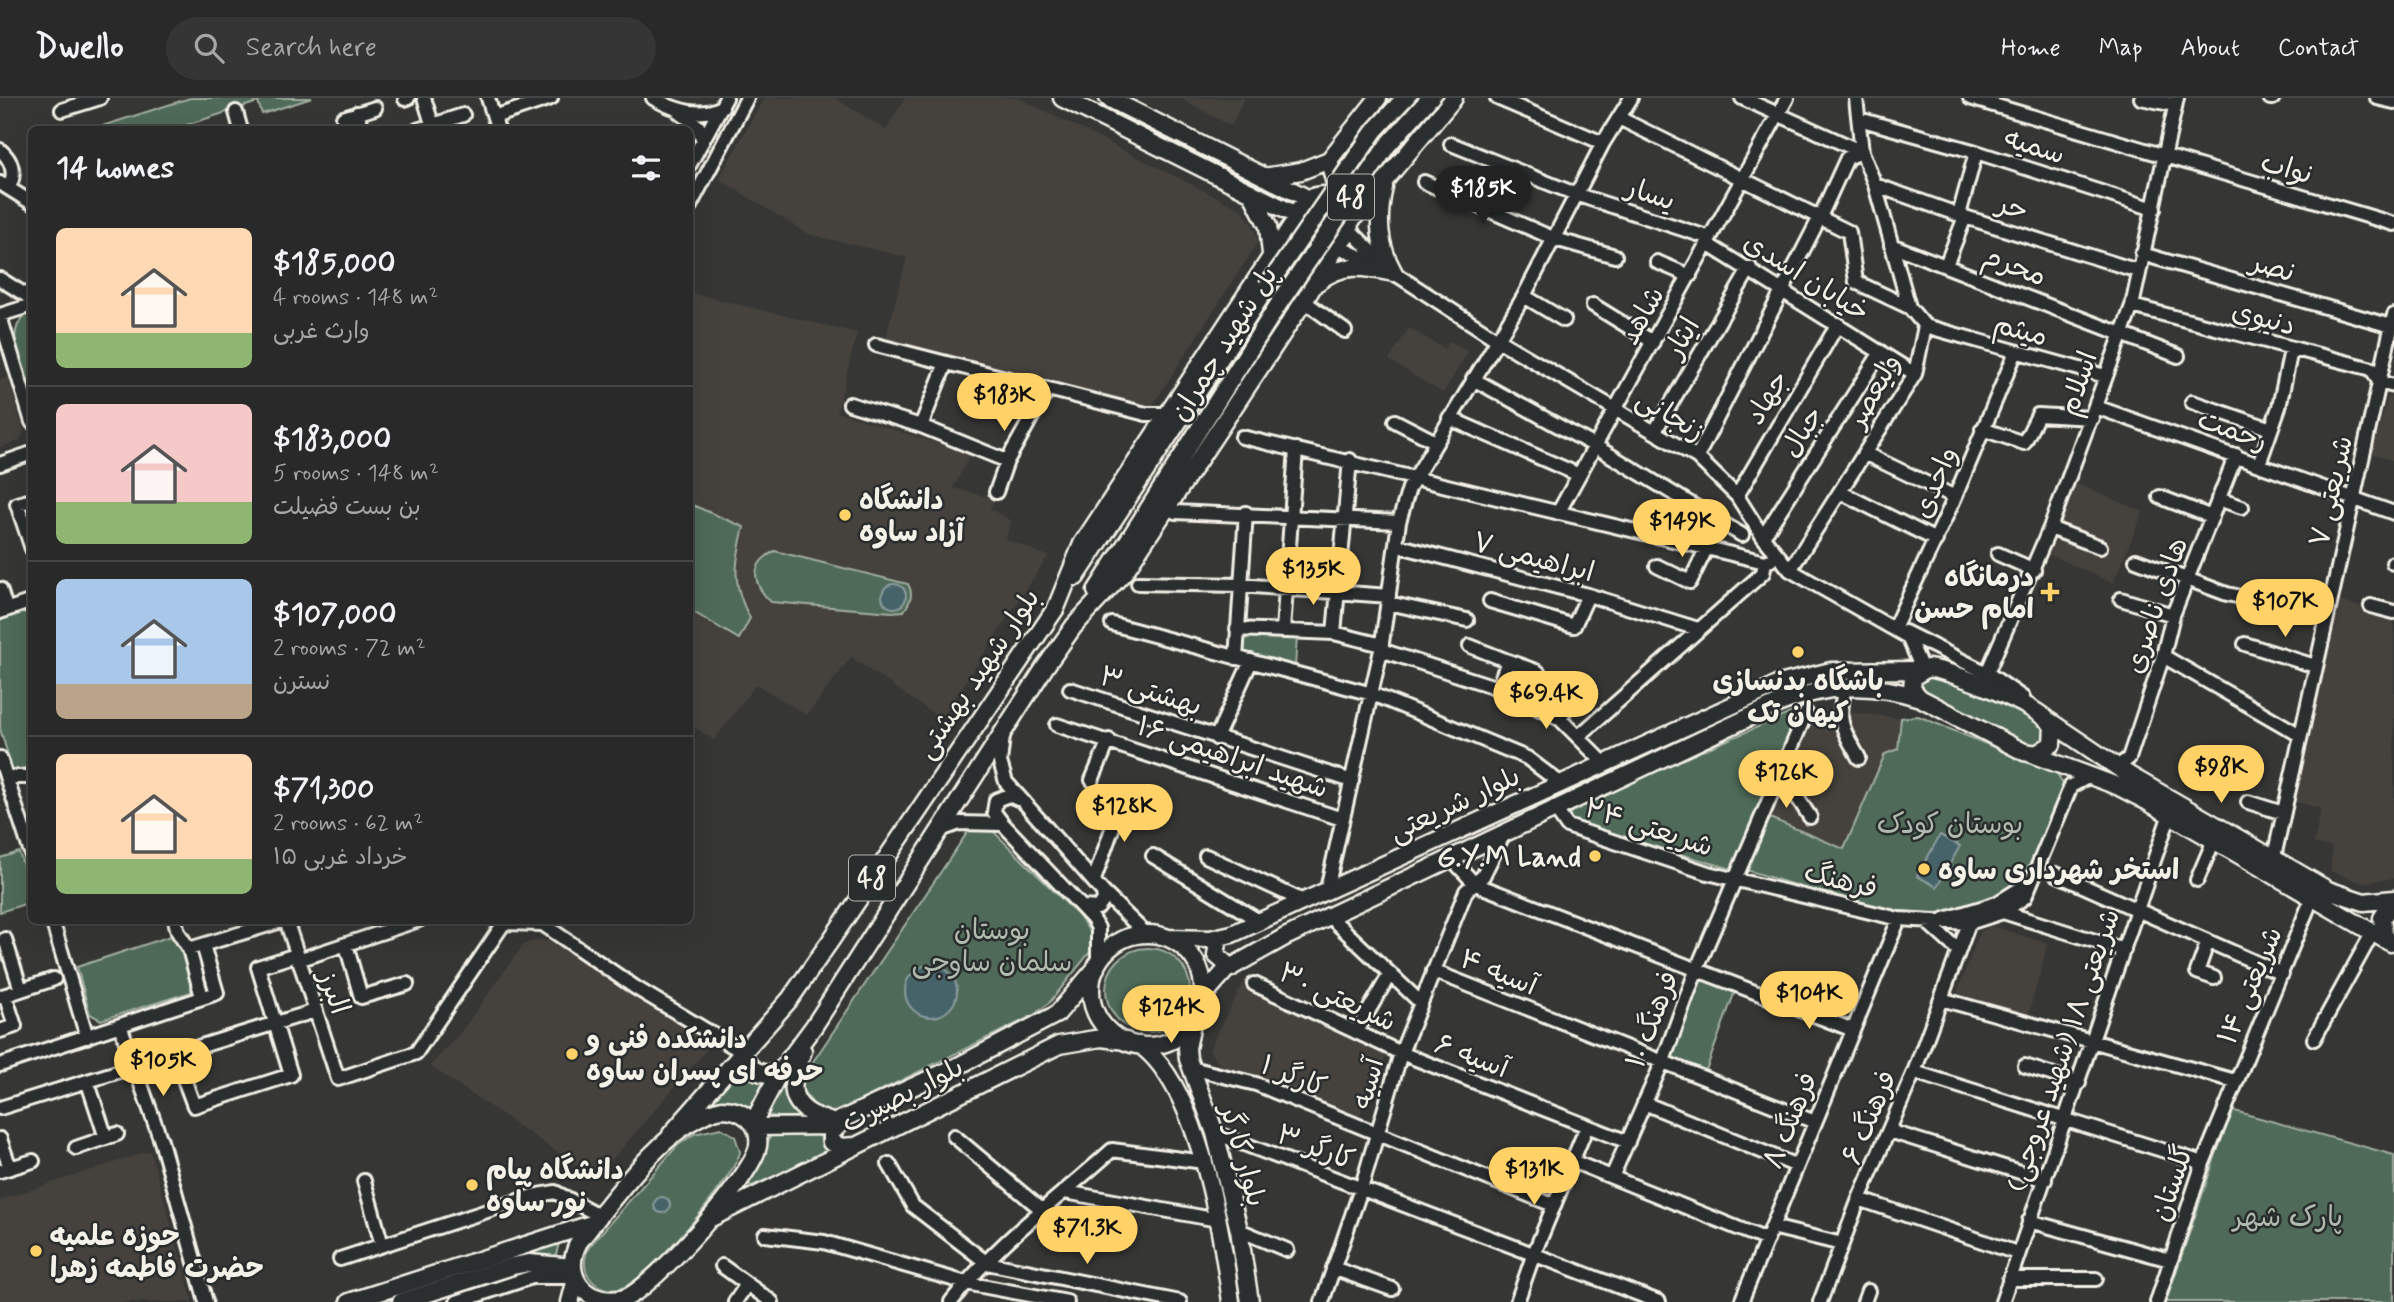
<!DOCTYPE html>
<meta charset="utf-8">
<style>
:root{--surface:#282928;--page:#343534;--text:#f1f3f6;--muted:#a5a6a8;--line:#444545;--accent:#ffd166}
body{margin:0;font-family:Mynerve,"Playpen Sans Arabic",sans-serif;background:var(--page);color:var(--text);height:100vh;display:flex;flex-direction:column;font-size:26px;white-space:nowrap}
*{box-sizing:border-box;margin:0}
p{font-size:23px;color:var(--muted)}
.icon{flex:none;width:38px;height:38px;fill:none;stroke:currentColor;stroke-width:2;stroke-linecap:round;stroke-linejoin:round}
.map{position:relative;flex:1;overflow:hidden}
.sheet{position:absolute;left:28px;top:28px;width:665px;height:798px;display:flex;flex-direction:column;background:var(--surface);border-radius:10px;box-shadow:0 7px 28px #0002,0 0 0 2px var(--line)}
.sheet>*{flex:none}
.price{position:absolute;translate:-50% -60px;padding:0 16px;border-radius:24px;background:var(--accent);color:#111;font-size:23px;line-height:46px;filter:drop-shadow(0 2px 4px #0008)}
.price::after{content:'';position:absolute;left:50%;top:42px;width:21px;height:16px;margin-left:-10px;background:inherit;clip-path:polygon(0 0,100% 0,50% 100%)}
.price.current{background:#222;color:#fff}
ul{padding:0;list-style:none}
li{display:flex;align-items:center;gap:21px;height:175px;padding:0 28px}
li+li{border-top:2px solid var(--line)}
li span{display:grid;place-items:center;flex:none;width:196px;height:140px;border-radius:10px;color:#555}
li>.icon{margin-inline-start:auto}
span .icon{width:84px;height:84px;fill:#fffc;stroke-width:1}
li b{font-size:30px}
h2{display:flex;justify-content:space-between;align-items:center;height:84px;padding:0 28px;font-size:30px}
header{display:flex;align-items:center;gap:42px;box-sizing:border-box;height:98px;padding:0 35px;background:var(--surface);border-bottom:2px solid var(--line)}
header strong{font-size:33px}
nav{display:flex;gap:38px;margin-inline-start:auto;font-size:24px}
.search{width:490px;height:63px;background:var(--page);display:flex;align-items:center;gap:18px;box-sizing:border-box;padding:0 24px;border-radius:38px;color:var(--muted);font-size:26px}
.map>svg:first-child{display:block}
</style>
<header>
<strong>Dwello</strong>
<div class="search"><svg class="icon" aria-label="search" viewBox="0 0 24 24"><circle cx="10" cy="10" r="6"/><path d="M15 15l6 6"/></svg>Search here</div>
<nav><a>Home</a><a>Map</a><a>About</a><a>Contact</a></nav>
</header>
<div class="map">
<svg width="2394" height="1204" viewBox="0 0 2394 1204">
<rect width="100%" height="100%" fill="#363735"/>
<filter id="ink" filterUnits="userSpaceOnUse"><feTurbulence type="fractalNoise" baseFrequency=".0143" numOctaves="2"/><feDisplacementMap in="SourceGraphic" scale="14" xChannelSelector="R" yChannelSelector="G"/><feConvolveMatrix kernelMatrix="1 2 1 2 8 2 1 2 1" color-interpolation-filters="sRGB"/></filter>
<g filter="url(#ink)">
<!-- built -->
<path fill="#45433d" d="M764,0H835L886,32L905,0H1019L1242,112L1253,128L1258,144L1153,306L1143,307L885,243L907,159L808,136L719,81Z
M1180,0H1244L1231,28Z
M690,195L857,235L837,314L970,356L953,390L995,401L990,411L1012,423L1005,441L1048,458L941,621L851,559L807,617L756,586L714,642L690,626Z
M1409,230L1445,251L1450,243L1468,254L1443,295L1389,262Z
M8,279L24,333L19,343L0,349V282Z
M2390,292L2394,293V363L2372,355Z
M2077,386L2143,414L2113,485L2046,455Z
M2338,503L2394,518V780L2362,785L2331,773L2332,749L2314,745L2321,710L2291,703Z
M1814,611L1901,620L1898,651L1844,751L1770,720Z
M1992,828L2048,846L2028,918L1957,895L1980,834Z
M537,842L550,843L714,943L596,1080L430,968L462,933L523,847Z
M1243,885L1386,959L1357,1022L1220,967L1209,952Z
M150,1053L193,1204H0V1102Z"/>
<!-- green -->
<path fill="#4f6a59" stroke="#a2aea0" stroke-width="2" d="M190,0H312L262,16L258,4L174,31L90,32Z
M31,213V298C23,273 0,230 31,213Z
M690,406L744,429C735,465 731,486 750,520L739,541L690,512Z
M775,453L908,486C914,496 910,504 904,513L892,514L771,504C752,486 749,466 775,453Z
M31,511V668L13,673L0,631V522Z
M1241,536L1297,538L1295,570L1239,556Z
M1924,577L1950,582L2041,625L2047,631L2046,643L2032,650L1920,592L1919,582Z
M1795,613L1799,618L1740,764L1732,771L1570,724L1567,711Z
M1918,618L2057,675L2065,690L2022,785C1944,848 1831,796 1746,772L1770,720L1844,751L1885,656L1898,651L1901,620Z
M969,732H992L1078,817L1090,834L1091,853L1050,904L1034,917L835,1015L819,1013L802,992L804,977Z
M19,754L31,793V804L0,814V760Z
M174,837C184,852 197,876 191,894L101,922L90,916L77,869Z
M1106 892a42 42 0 1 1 84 0a42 42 0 1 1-84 0Z
M1698,879L1735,893L1705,975L1668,961Z
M743,969L765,982L752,1013L737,1005L707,1006Z
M785,981L791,1009L807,1023L766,1017Z
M2231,1012L2394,1057V1204H2166Z
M721,1030L735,1038L740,1054C734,1081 649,1181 622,1190C610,1194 596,1190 589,1179C583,1169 584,1159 589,1149L677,1048L694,1036Z
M772,1035L820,1037L821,1044L831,1054L752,1088L748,1086Z
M560,1141L555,1161L482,1173L386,1204H372Z"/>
<!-- water -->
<path fill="#47646b" stroke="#8c9c9d" stroke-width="2" d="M882 498a12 12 0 1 1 24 0a12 12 0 1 1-24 0Z
M1940,737L1960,748L1937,789L1917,778Z
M905 893a26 26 0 1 1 52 0a26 26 0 1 1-52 0Z
M654 1107a8 8 0 1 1 16 0a8 8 0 1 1-16 0Z"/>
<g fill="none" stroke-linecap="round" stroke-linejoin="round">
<!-- minor casing -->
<g stroke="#f4f1e8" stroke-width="18">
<path id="minor" d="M424,0L434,32
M488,0L498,32
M653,0C674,12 699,21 722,9
M1497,0L1603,45
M1742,0L1862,54
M1970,0L2394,126
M2141,0L2175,7
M2270,0H2273
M2377,0L2394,4
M405,1L408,0
M62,12L100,0
M236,14L241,32
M679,14L698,28L703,43
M357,15L362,32
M494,19L551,0
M343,20L375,10
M1619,20L1849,134L1856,184L1909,209
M1859,21L1976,54L2154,111
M417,32L463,17
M1451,46L1578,97L1710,140
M0,52C12,62 17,77 8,90
M690,66L726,0
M1424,84L1555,141L1615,158
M0,85L32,105
M1875,87L1965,119L2138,173
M690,108L747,0
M1959,117L1976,54
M1349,131L1386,168
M1707,146L1915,276
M1891,147L2178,258
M1337,148L1394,175L1496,241L1697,359L1737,398L1763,439L1790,472L1908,539L1922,571
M2142,156L2391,228
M1657,164L1690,178
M1946,167L1965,119
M0,181L32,201
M1524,198L1564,222
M1304,203L1345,233
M1593,207L1653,244
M2132,208L2372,271L2379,284
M0,217L32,207
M0,218L32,324
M1925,228L2105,278
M876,247L1146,316H1166
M1473,281L1595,348L1742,437
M2379,284L2394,288
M2192,304L2271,331
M850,306L921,328L1007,363
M2096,309L2394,415
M1449,320L1577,376
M1395,323L1434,343
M921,328L946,265
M1982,331L2024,345L2038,317L2092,320
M1655,333L1750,170
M1242,339L1765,464
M1866,356L1955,399
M1697,359L1819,121L1847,60L1862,54
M0,366L32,355
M2259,366L2279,309L2291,252
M996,394L1007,363L1047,292
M1842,395L1936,442
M1737,398L1838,226
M2160,399L2212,419
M2218,401L2242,409
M32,402L17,406L32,451
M1175,414L1399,424
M1558,415L1787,0
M2050,430L2100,449
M1763,439L1881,254
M1396,447L1588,497L1698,531
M1998,456L2034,472
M2136,462L2227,496L2327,517
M2393,465H2394
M1657,468L1690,484L1706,451
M1790,472L1915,276L1925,228L1909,209L1875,87L1862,54L1856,0
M1138,485L1240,487L1389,498
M0,491L6,510
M2121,501L2173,517
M1490,503L1574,528L1588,497
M1388,505L1467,522
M2371,508L2394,514
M0,514L32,503
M1112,526L1372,596L1527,660L1560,685
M1894,530L1955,399L2015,256
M1237,531L1334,535L1382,547
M1283,532L1296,351
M1905,534L1987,575L2023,600
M1334,535L1350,362
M2245,546L2315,568
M1470,548L1508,563
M1381,552L1498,590L1560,621L1604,665
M2163,558L2300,637
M1236,560L1246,415
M1987,575L2050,430L2132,208L2177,0
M1845,588C1837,623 1841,629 1859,660
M1498,590L1508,563L1538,574
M1070,591L1352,683
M1560,621L1579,589
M1057,627L1342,721
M1003,638L1000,664L1006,684L1103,794L1146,836
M1579,638L1763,475L1765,464L1771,462
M1216,640L1251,563
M0,660L32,758
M2117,669L2129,660L2163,558L2173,517L2236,357
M6,679H32
M1780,681L1786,682L1810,719
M1092,682L1109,642
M2248,704L2283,715
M1554,709L1567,728L1708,775L1899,821L1969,825L2003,814L2025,799L2071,688L2090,678
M1003,726L994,714L996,702L1009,697L1018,701
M940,732L959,725L1003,726L1093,821L1098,830V865
M1153,758L1259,823
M1206,758L1303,803
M2274,759L2394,217
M1451,760L1475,786L1853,932
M2056,776L2282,876
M1094,782L1123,700
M2197,782L2214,742
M1327,791L1381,552L1399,424L1409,390L1524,198L1603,45L1631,0
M1083,809L1098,810L1104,802L1103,794
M2003,814L2124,852
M1328,817L1421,905
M1945,821L1997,805L2024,788
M52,822L87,939
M175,822L178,834L189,851L202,899
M286,822L338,981L416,955L504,825
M503,822L504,825L542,826
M537,822L636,890L744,955
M1926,823L1958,852
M5,841L21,892
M2208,843L2197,874L2214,880
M346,847L361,899L407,886
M189,851L285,822
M298,862L419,822
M1433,873L1815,1024
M1254,886L1401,955L1628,1044
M0,899L54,881
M1941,901L2235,983
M120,927L161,1043L206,1204
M0,933L15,928L5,897
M1356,934L1390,876
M2314,941L2373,834
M175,957L194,1008L291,977L258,869L296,857
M0,967L217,895L203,847
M2025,968L2079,985
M1191,970L1256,986L1553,1107
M1914,974L2203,1065
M88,985L106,1040
M1644,1005L1797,1068
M0,1010L315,913
M1889,1033L2045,1082
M1215,1035L1659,1204
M954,1038L1042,1112
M0,1041L10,1070
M76,1050L117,1036
M1572,1063L1767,1142
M889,1066L913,1108L987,1165L1180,1204
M0,1073L33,1063
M1612,1079L1663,963L1696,873L1806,615
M364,1083L382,1147
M1065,1094L1218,1122
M1859,1101L2017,1155
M2029,1123L2170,1162
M1772,1129L1842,1146
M1239,1132L1287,1152
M765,1137L824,1144L966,1185L1067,1204
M340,1161L533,1098L555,1094L600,1118
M722,1168L772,1204
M1333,1170L1392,1191
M2009,1181H2096
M457,1204L532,1179H574
M735,1204L747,1186
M951,1204C995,1146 1058,1101 1112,1052L1204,1064
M1322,1204L1361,1091L1401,955L1466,793L1483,778L1504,735
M1517,1204L1533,1158L1587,1028
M1741,1204L1899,821
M1820,1204L1859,1101L1914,974L1969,825
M1864,1204L1868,1193
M2002,1204L2170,716
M2157,1204L2203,1065L2308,810"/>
</g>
<!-- major casing -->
<g stroke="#f4f1e8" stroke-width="21">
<path id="major" d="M1062,0L1296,117
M1108,0L1309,101
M1329,62L1334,82L1348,92L1366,95
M1264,79L1301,73L1329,62L1378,0
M1384,89C1377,120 1378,147 1394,175
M1251,94L1268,128L1271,156
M1296 124a27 27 0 1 1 54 0a27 27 0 1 1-54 0Z
M1350,124L1454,0
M1318,184C1342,164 1365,169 1394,175
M1076,479L1267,189
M1096,493L1280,204
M1928,570C1955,574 2038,607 2053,628L2052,646L2037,656L2024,654L1920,600L1912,591L1913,579Z
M2049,623L2129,677L2328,792L2364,804L2394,801
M2031,656L2117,688L2148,704L2389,844
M1091 892a56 56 0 1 1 112 0a56 56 0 1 1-112 0Z
M1219,839L1216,857L1231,870
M1169,840L1210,841L1232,836L1779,586L1831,573L1920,572
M2391,845L2384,837L2382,820L2394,802
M1203,898L1226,872L1285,839L1775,607C1825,587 1868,583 1920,600
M1192,926L1187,950L1188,961L1215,1035L1239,1132L1250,1204
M1140,947C1199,989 1222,1135 1231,1204
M803,953C787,989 788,1011 829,1023
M744,955C748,973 761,978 779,975
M722,1011C743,1011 761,1025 758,1048C753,1078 654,1189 625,1200C610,1204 592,1202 581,1189C570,1175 571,1159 579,1144C612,1102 669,1021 722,1011Z
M842,1024L831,1035V1044L841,1049L855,1048
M753,1025L779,975L814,928L1045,569L1074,528L1125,473L1308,197L1337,148
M756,1029L827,1028L958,968L1057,916L1096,870
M671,1036L790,901L833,839L1056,510L1082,446L1296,121
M713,1119L1059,947L1101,940L1126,943
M349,1204L594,1125
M401,1204L513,1168L529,1165L573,1169
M570,1204L576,1181"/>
</g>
<!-- minor -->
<use href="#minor" stroke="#2a2d2e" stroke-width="12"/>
<!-- major -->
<use href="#major" stroke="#2a2d2e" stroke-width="16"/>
<!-- major-bridge casing -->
<g stroke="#f4f1e8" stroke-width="21" stroke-linecap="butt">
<path id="major-bridge" d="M1267,189L1375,32L1405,0
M1280,204L1387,48L1430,0"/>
</g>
<!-- major-bridge -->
<use href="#major-bridge" stroke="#2a2d2e" stroke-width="16"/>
</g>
</g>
<!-- markers -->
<g fill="#ffd166" stroke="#2a2d2e" stroke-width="2.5">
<circle cx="845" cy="417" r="7"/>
<path d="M2046.5 483.5h7v7h7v7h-7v7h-7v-7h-7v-7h7z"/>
<circle cx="1798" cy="554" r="7"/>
<circle cx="1595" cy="758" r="7"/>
<circle cx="1924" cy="771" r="7"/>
<circle cx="572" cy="956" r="7"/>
<circle cx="472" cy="1087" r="7"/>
<circle cx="36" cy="1153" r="7"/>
</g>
<g text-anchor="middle" stroke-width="5" stroke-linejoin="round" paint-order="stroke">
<!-- shield labels -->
<g fill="#2a2d2e" stroke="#b7b6b0" stroke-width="2">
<rect x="1328" y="76.5" width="46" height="45" rx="5"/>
<rect x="849" y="757.5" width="46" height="45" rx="5"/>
</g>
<g font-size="26" font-weight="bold" fill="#f4f1e8">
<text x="1351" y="108">48</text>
<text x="872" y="789">48</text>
</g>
<!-- street labels -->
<g font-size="28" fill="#f4f1e8" stroke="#2a2d2e">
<text transform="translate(2035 47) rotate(18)" y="10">سمیه</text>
<text transform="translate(2287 69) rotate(16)" y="10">نواب</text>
<text transform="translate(1651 95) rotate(18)" y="10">یسار</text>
<text transform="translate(2013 108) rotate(17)" y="10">حر</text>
<text transform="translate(2015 167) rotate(21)" y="10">محرم</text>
<text transform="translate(2273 168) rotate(16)" y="10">نصر</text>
<text transform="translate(1807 178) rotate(32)" y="10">خیابان اسدی</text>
<text transform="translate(1641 217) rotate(-61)" y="10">شاهد</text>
<text transform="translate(2264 219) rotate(15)" y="10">دنیوی</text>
<text transform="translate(2021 231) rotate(15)" y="10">میثم</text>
<text transform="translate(1681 239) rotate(-60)" y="10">ایثار</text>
<text transform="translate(1223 245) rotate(-58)" y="10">پل شهید چمران</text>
<text transform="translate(2077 285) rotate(-71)" y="10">اسلام</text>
<text transform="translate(1873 292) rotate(-61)" y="10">ولیعصر</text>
<text transform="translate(1766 299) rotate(-59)" y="10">جهاد</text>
<text transform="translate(1671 316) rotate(31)" y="10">زنجانی</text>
<text transform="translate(2233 331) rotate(20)" y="10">رحمت</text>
<text transform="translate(1801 333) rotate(-58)" y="10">جبال</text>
<text transform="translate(1934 384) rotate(-67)" y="10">واحدی</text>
<text transform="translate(2330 393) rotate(-77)" y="10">شریعتی ۷</text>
<text transform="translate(1534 458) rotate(15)" y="10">ابراهیمی ۷</text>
<text transform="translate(2155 507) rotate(-71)" y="10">هادی ناصری</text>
<text transform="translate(977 575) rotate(-56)" y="10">بلوار شهید بهشتی</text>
<text transform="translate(1151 592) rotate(18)" y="10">بهشتی ۳</text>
<text transform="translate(1233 658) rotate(19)" y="10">شهید ابراهیمی ۱۶</text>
<text transform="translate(1454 705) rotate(-25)" y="10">بلوار شریعتی</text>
<text transform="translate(1649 728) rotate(18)" y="10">شریعتی ۲۴</text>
<text transform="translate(1841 781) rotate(14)" y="10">فرهنگ</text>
<text transform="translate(1499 873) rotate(22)" y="10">آسیه ۴</text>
<text transform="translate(2249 887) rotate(-67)" y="10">شریعتی ۱۴</text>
<text transform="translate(335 894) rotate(71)" y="10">البرز</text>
<text transform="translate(1338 898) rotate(25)" y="10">شریعتی ۳۰</text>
<text transform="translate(1651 921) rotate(-69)" y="10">فرهنگ ۱۰</text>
<text transform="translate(2062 952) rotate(-71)" y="10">شریعتی ۱۸ (شهید عروجی)</text>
<text transform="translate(1472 957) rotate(21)" y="10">آسیه ۶</text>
<text transform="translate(1294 977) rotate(22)" y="10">کارگر ۱</text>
<text transform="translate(1367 985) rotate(-74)" y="10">آسیه</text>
<text transform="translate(902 996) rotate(-27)" y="10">بلوار بصیرت</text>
<text transform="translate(1868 1019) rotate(-67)" y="10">فرهنگ ۶</text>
<text transform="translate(1789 1022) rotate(-68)" y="10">فرهنگ ۸</text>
<text transform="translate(1316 1048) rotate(21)" y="10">کارگر ۳</text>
<text transform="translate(1244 1057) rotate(74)" y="10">بلوار کارگر</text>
<text transform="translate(2171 1085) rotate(-71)" y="10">گلستان</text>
</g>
<!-- poi labels -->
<g font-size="28" font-weight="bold" fill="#f4f1e8" stroke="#2a2d2e" text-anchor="start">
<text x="859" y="411">دانشگاه<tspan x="859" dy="32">آزاد ساوه</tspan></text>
<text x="2034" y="488" text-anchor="end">درمانگاه<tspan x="2034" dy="32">امام حسن</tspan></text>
<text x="1798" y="592" text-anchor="middle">باشگاه بدنسازی<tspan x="1798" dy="32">کیهان تک</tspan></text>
<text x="1581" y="768" text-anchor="end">G.Y.M Land</text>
<text x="1938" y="781">استخر شهرداری ساوه</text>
<text x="586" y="950">دانشکده فنی و<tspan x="586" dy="32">حرفه ای پسران ساوه</tspan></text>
<text x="486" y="1081">دانشگاه پیام<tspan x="486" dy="32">نور ساوه</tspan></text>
<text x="50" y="1147">حوزه علمیه<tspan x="50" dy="32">حضرت فاطمه زهرا</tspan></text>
</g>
<!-- park labels -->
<g font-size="28" fill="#b2bbaf" stroke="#2a2d2e">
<text x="1950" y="735">بوستان کودک</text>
<text x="992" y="841">بوستان<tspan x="992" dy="32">سلمان ساوجی</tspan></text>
<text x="2288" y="1128">پارک شهر</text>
</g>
</g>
</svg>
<b class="price current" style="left:1483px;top:128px">$185K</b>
<b class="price" style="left:1004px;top:335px">$183K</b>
<b class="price" style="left:1682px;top:461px">$149K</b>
<b class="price" style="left:1313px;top:509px">$135K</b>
<b class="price" style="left:2285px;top:541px">$107K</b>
<b class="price" style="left:1546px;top:633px">$69.4K</b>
<b class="price" style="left:2221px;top:707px">$98K</b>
<b class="price" style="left:1786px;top:712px">$126K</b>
<b class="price" style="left:1124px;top:746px">$128K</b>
<b class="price" style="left:1809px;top:933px">$104K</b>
<b class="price" style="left:1171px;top:947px">$124K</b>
<b class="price" style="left:163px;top:1000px">$105K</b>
<b class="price" style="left:1534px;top:1109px">$131K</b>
<b class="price" style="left:1087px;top:1168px">$71.3K</b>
<section class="sheet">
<h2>14 homes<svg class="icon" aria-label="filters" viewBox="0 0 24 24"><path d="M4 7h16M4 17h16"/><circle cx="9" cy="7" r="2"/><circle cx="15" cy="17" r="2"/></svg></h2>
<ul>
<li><span style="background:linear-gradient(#ffd9b3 75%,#8fb573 0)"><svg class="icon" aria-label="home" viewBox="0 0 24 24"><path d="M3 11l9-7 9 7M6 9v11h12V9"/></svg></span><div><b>$185,000</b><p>4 rooms · 148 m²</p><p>وارث غربی</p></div></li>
<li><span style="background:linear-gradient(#f6c9c9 70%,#8fb573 0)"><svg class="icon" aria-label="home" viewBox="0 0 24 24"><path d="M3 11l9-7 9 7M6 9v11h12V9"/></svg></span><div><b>$183,000</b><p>5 rooms · 148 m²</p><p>بن بست فضیلت</p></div></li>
<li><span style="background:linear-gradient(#a9c7e8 75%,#b9a48a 0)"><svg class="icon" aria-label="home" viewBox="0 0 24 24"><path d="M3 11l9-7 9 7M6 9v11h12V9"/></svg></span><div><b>$107,000</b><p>2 rooms · 72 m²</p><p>نسترن</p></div></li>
<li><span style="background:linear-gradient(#ffd9b3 75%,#8fb573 0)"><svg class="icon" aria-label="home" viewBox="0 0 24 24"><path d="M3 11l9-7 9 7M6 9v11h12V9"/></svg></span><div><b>$71,300</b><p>2 rooms · 62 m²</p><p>۱۵ خرداد غربی</p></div></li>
</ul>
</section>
</div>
